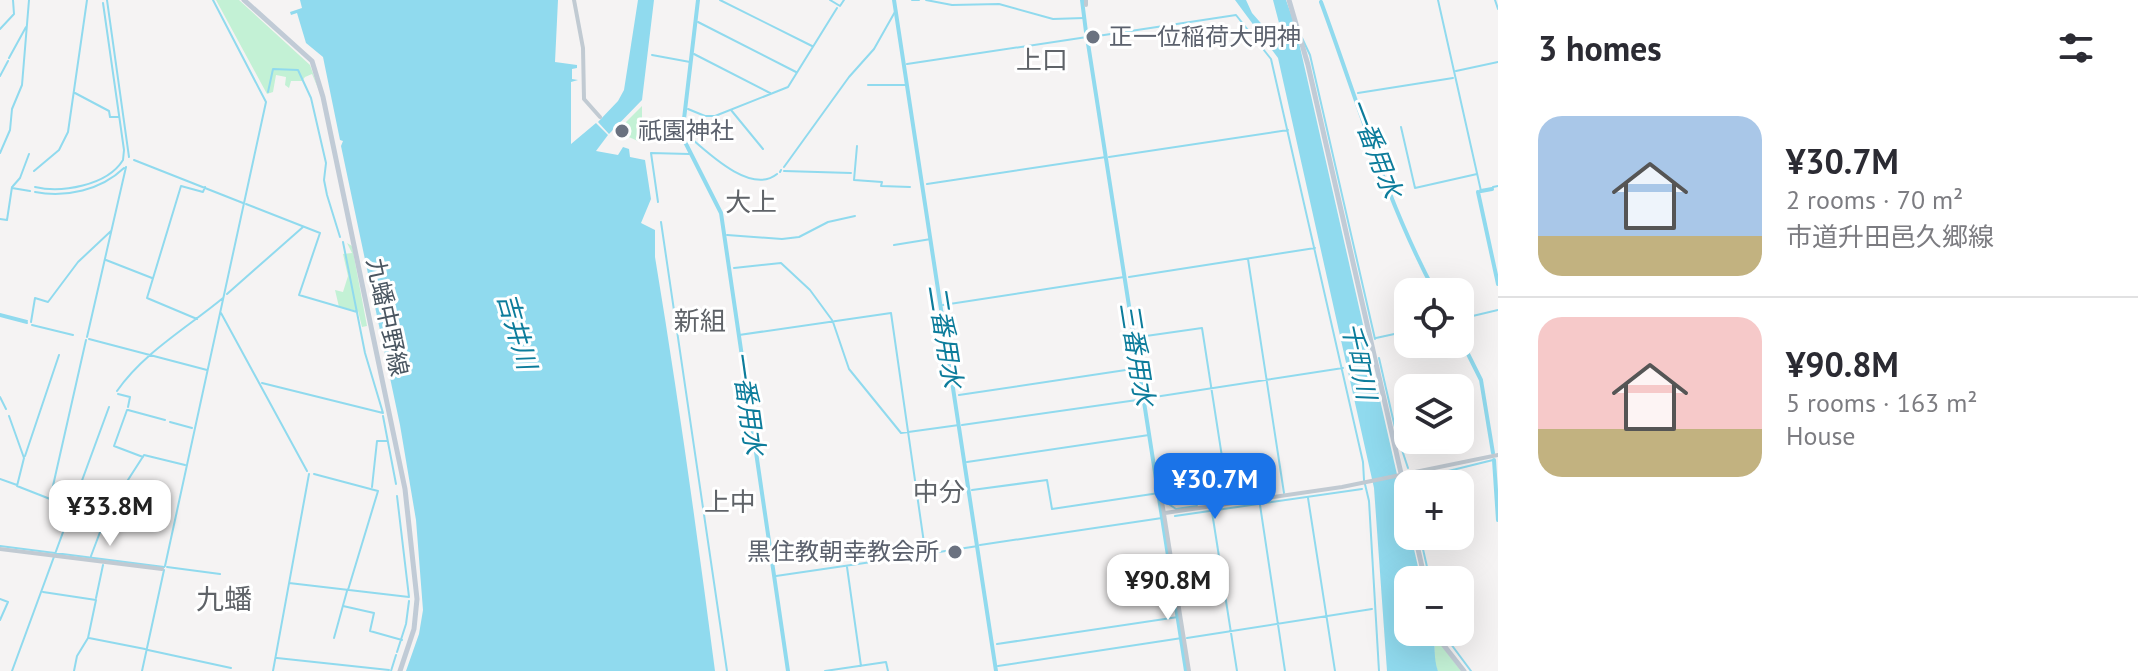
<!DOCTYPE html>
<meta charset="utf-8">
<style>
:root{--surface:#fff;--page:#f2f2f3;--text:#2b2b33;--muted:#7c7c81;--line:#e1e1e2;--accent:#1a73e8}
body{margin:0;font-family:"PT Sans","Noto Sans JP",sans-serif;background:var(--page);color:var(--text);height:100vh;display:flex;flex-direction:column;font-size:30px;white-space:nowrap}
*{box-sizing:border-box;margin:0}
p{font-size:26px;color:var(--muted)}
.icon{flex:none;width:44px;height:44px;fill:none;stroke:currentColor;stroke-width:2;stroke-linecap:round;stroke-linejoin:round}
.map{position:relative;flex:1;overflow:hidden}
.panel{display:flex;flex-direction:column;background:var(--surface);width:640px}
.panel>*{flex:none}
.buttons{position:absolute;left:1394px;top:278px;display:grid;gap:16px}
.buttons a{display:grid;place-items:center;width:80px;height:80px;border-radius:16px;background:var(--surface);box-shadow:0 8px 32px #0002;font-size:40px}
.price{position:absolute;translate:-50% -68px;padding:0 18px;border-radius:16px;background:#fff;color:#222;font-size:26px;line-height:52px;filter:drop-shadow(0 2px 4px #0008)}
.price::after{content:'';position:absolute;left:50%;top:48px;width:24px;height:18px;margin-left:-12px;background:inherit;clip-path:polygon(0 0,100% 0,50% 100%)}
.price.selected{background:var(--accent);color:#fff}
ul{padding:0;list-style:none}
li{display:flex;align-items:center;gap:24px;height:200px;padding:0 40px}
li+li{border-top:2px solid var(--line)}
li span{display:grid;place-items:center;flex:none;width:224px;height:160px;border-radius:24px;color:#555}
li>.icon{margin-inline-start:auto}
span .icon{width:96px;height:96px;fill:#fffc;stroke-width:1}
li b{font-size:34px}
h2{display:flex;justify-content:space-between;align-items:center;height:96px;padding:0 40px;font-size:34px}
main{display:flex;flex:1;min-height:0}
.map>svg:first-child{display:block}
</style>
<main>
<div class="map">
<svg width="1498" height="671" viewBox="0 0 1498 671">
<rect width="100%" height="100%" fill="#f5f3f3"/>
<!-- green -->
<path fill="#c3f1d5" d="M216,0H239L310,65L320,93L312,74L305,77L302,81H291L289,88L285,85L286,77L276,75L273,92L267,94Z
M642,106V135L638,141L624,135L627,131L622,126Z
M347,243L352,246L367,326L362,327L358,311L339,307L335,290L343,292L348,276L343,254L352,253Z
M1435,638H1436L1461,671H1438L1434,662Z"/>
<!-- water -->
<path fill="#90daee" d="M300,0H558L555,62L577,65V68L572,69V79L578,80L571,82V144L596,123L608,135L596,151L618,155L623,147L629,149L630,157L645,160L651,199L641,223L655,230V257C678,395 697,533 715,671H406L419,634L423,610L416,520L400,425L341,146L343,141L340,140L323,57L306,43L297,13L291,15L290,12L302,8Z
M638,0H654L642,100L609,134L598,122L618,101L624,90Z
M1235,0H1246L1252,13L1281,46L1284,42L1273,0H1286L1295,25L1408,523V536H1411L1421,580H1408V632H1433C1436,645 1433,658 1438,671H1387L1374,488L1278,58Z"/>
<g fill="none" stroke-linecap="round" stroke-linejoin="round">
<!-- stream -->
<path stroke="#90daee" stroke-width="2" d="M107,0L129,157
M720,0L812,46
M830,0L840,6L844,0
M912,0H919
M926,0L952,5L999,4L1053,19L1084,18
M1438,0L1481,191
M1495,0L1498,9
M698,22L796,72
M0,29L14,14L13,0
M1091,37L1236,15L1271,59L1363,462L1364,480L1369,501L1379,671
M1302,38L1310,55L1375,339
M694,54L770,93
M652,55L690,62
M9,58L26,27
M907,64L1087,37
M1456,71L1498,62
M0,76L8,61
M868,85H907
M268,92L273,69L298,70L311,98L326,163L324,180L327,195L340,237
M75,93L109,111L110,117H119
M1358,93L1453,78
M688,109L705,116H715L788,87L837,8
M731,110L763,149
M684,113V132C704,149 750,196 777,174
M1401,127L1415,188L1477,174
M857,146L854,180L882,182L881,186L910,187
M0,153L10,130L12,109L22,85L29,0
M1109,157L1288,130
M134,160L243,203
M784,167L849,77L874,49L896,10
M34,171L59,150L68,132L87,0
M784,171L851,173
M780,172L781,170
M927,184L1106,157
M13,186L20,178L29,154
M35,187C61,193 107,186 123,160L124,150L103,3
M1493,187L1498,186
M12,188L30,191
M35,192C66,198 101,190 124,168
M658,202L651,153L689,154
M246,204L320,233L299,295L357,312
M0,219L7,220L12,187
M661,222L727,671
M727,235L782,239L799,237L828,222L855,216
M894,245L931,239
M1248,259L1284,493
M106,260L152,278
M734,268L781,263L810,290L832,320
M1129,277L1315,248
M227,294L303,227
M940,305H941
M943,305L1124,277
M221,313L307,471
M0,314L27,321
M0,316L27,323
M197,319L147,298L181,186L203,192L205,187
M1460,319L1498,310
M31,322L35,298L48,302L78,262L111,231
M833,322L849,369L901,433L959,425
M32,325L73,335
M739,335L891,313L925,550
M87,337L126,167
M1139,337L1202,328L1229,502
M1376,338L1408,331
M89,339L207,370
M1379,358L1396,432L1408,468
M262,383L383,413L365,353L343,242
M117,391C143,353 188,327 223,298
M118,394L130,397L128,407
M959,395L1139,368
M0,397L6,409
M1148,398L1343,368
M127,410L114,446L143,457
M128,410L165,420
M9,416L24,458L17,486L73,508
M383,416L396,484
M170,422L192,428
M962,425L1144,399
M25,456L59,355
M967,462L1149,435
M1159,469L1167,503L1176,509L1197,506
M314,474L378,491L348,590
M0,479L17,485
M1410,480L1411,484
M1412,480L1493,460
M372,487L377,441H387
M972,490L1047,480L1052,509L1159,493
M1308,498L1335,671
M50,499L86,340
M1260,505L1285,671
M1212,512L1237,671
M1175,516L1362,489
M1420,536L1430,580
M980,545L1162,518
M0,546L164,567
M926,554L978,546
M91,556L108,511L144,455L185,465
M165,566L266,102L213,0
M167,567L220,574
M847,567L861,666
M776,576L926,554
M289,583L409,597L397,496
M43,592L96,600L88,638L77,656L74,671
M96,598L103,565
M0,599L8,602L0,620
M343,606L374,613L370,631L402,640
M1442,632L1471,671
M89,638L145,649
M334,638L347,591
M1187,638L1372,609
M997,644L1178,617
M992,645H993
M148,650L231,668
M397,652L406,624L409,601
M277,658L389,670
M998,666L1182,638
M995,667L996,666
M12,671L109,407
M142,671L164,570
M273,671L309,474
M391,671L396,655
M825,671L886,662L888,671"/>
<!-- canal -->
<path stroke="#90daee" stroke-width="4" d="M698,0L682,136L721,213L788,671
M894,0L996,671
M1082,0L1086,32
M1321,2C1357,99 1386,201 1435,292
M1087,37L1186,671
M1481,191L1492,189
M1478,192L1498,284
M1460,338L1481,380L1493,453
M1494,460L1498,520"/>
<!-- tertiary -->
<path stroke="#c1cad2" stroke-width="4" d="M574,0L583,48L584,99L600,117
M1086,0V5
M1157,470L1189,671
M1165,513L1342,487L1498,455
M0,549L162,569"/>
<!-- secondary -->
<path stroke="#c1cbd6" stroke-width="5" d="M244,0L312,61L323,97L405,489L417,599L414,629L400,671
M1289,0L1308,65L1408,504
M1415,536L1425,580
M1437,632L1442,643L1464,671"/>
</g>
<!-- markers -->
<g fill="#6b7280" stroke="#fff" stroke-width="3">
<circle cx="1093" cy="37" r="8"/>
<circle cx="622" cy="131" r="8"/>
<circle cx="955" cy="552" r="8"/>
</g>
<g text-anchor="middle" stroke-width="6" stroke-linejoin="round" paint-order="stroke">
<!-- worship labels -->
<g font-size="24" fill="#5b616d" stroke="#fff" text-anchor="start">
<text x="1109" y="45">正一位稲荷大明神</text>
<text x="638" y="139">祇園神社</text>
<text x="939" y="560" text-anchor="end">黒住教朝幸教会所</text>
</g>
<!-- street labels -->
<g font-size="24" fill="#4a5661" stroke="#fff">
<text transform="translate(387 317) rotate(78)" y="8">九蟠中野線</text>
</g>
<!-- neighbourhood labels -->
<g font-size="26" fill="#5f6368" stroke="#fff">
<text x="1042" y="69">上口</text>
<text x="751" y="211">大上</text>
<text x="700" y="330">新組</text>
<text x="939" y="501">中分</text>
<text x="730" y="511">上中</text>
</g>
<!-- water labels -->
<g font-size="26" font-style="italic" fill="#0c7c9b" stroke="#fff">
<text transform="translate(1375 148) rotate(69)" y="9">一番用水</text>
<text transform="translate(517 331) rotate(74)" y="9">吉井川</text>
<text transform="translate(945 336) rotate(81)" y="9">二番用水</text>
<text transform="translate(1137 354) rotate(81)" y="9">三番用水</text>
<text transform="translate(1359 361) rotate(78)" y="9">千町川</text>
<text transform="translate(748 403) rotate(82)" y="9">一番用水</text>
</g>
<!-- quarter labels -->
<g font-size="28" fill="#5f6368" stroke="#fff">
<text x="224" y="609">九蟠</text>
</g>
</g>
</svg>
<div class="buttons">
<a><svg class="icon" aria-label="locate" viewBox="0 0 24 24"><circle cx="12" cy="12" r="6"/><path d="M12 2v4M12 18v4M2 12h4M18 12h4"/></svg></a>
<a><svg class="icon" aria-label="layers" viewBox="0 0 24 24"><path d="M12 4l9 5-9 5-9-5zM3 14l9 5 9-5"/></svg></a>
<a>+</a>
<a>−</a>
</div>
<b class="price selected" style="left:1215px;top:521px">¥30.7M</b>
<b class="price" style="left:110px;top:548px">¥33.8M</b>
<b class="price" style="left:1168px;top:622px">¥90.8M</b>
</div>
<section class="panel">
<h2>3 homes<svg class="icon" aria-label="filters" viewBox="0 0 24 24"><path d="M4 7h16M4 17h16"/><circle cx="9" cy="7" r="2"/><circle cx="15" cy="17" r="2"/></svg></h2>
<ul>
<li><span style="background:linear-gradient(#a9c7e8 75%,#c2b280 0)"><svg class="icon" aria-label="home" viewBox="0 0 24 24"><path d="M3 11l9-7 9 7M6 9v11h12V9"/></svg></span><div><b>¥30.7M</b><p>2 rooms · 70 m²</p><p>市道升田邑久郷線</p></div></li>
<li><span style="background:linear-gradient(#f6c9c9 70%,#c2b280 0)"><svg class="icon" aria-label="home" viewBox="0 0 24 24"><path d="M3 11l9-7 9 7M6 9v11h12V9"/></svg></span><div><b>¥90.8M</b><p>5 rooms · 163 m²</p><p>House</p></div></li>
</ul>
</section>
</main>
